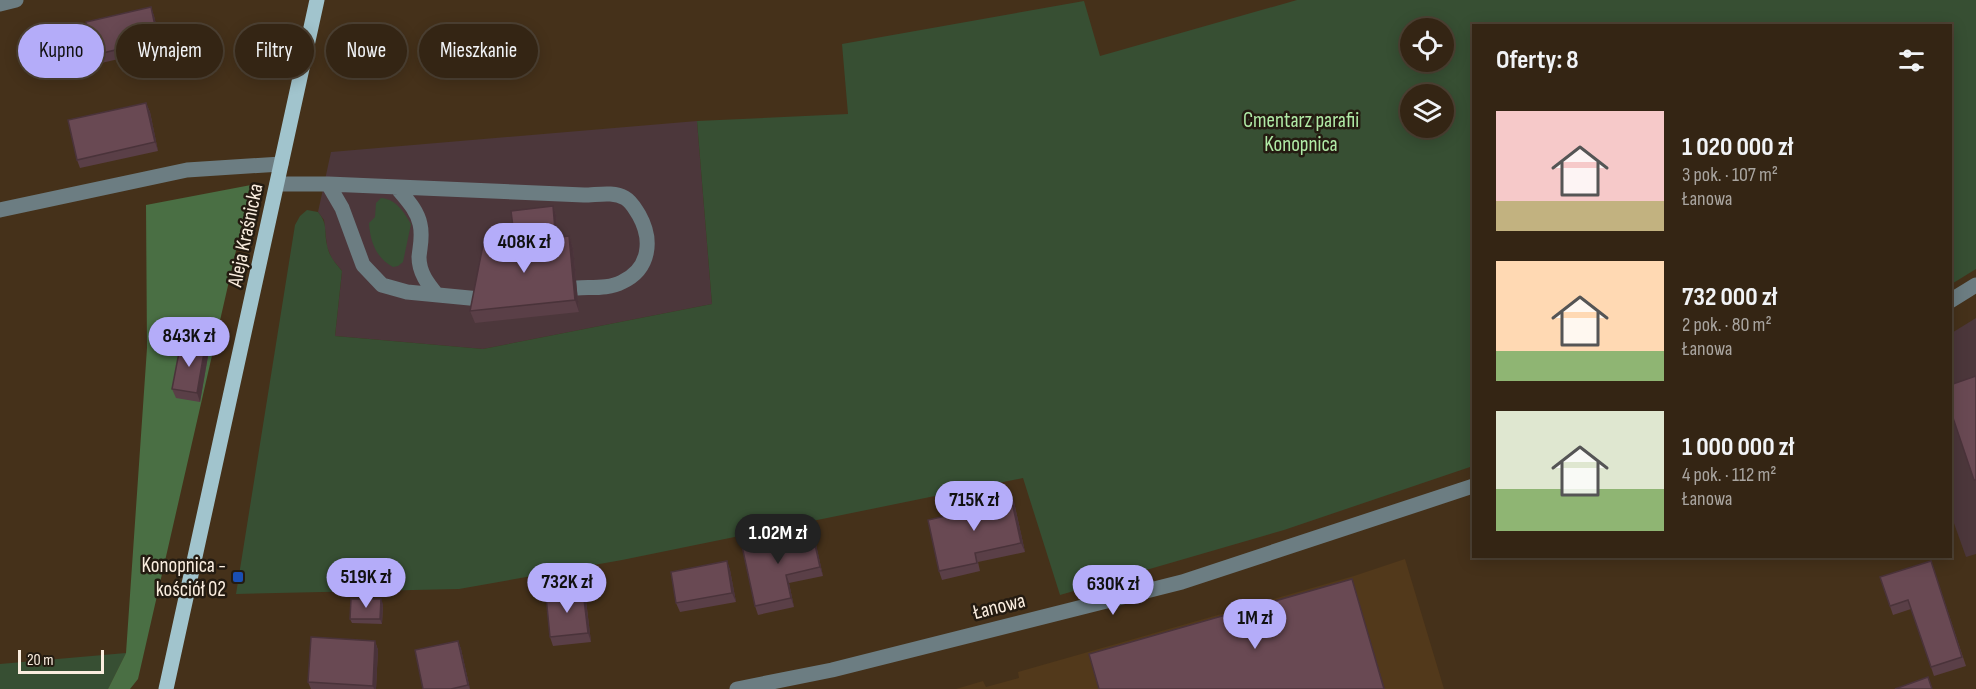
<!DOCTYPE html>
<html lang="pl">
<meta charset="utf-8">
<style>
:root{--surface:#342514;--page:#3c2d1d;--text:#f1f3f6;--muted:#a9a5a0;--line:#4e4234;--accent:#b4acf9}
body{margin:0;font-family:"Sofia Sans Condensed",sans-serif;background:var(--page);color:var(--text);height:100vh;display:flex;flex-direction:column;font-size:22px;white-space:nowrap}
*{box-sizing:border-box;margin:0}
p{font-size:20px;color:var(--muted)}
.icon{flex:none;width:33px;height:33px;fill:none;stroke:currentColor;stroke-width:2;stroke-linecap:round;stroke-linejoin:round}
.map{position:relative;flex:1;overflow:hidden}
.sheet{position:absolute;left:1472px;top:24px;width:480px;height:534px;display:flex;flex-direction:column;background:var(--surface);border-radius:0px;box-shadow:0 3px 15px #0003,0 0 0 2px var(--line)}
.sheet>*{flex:none}
.top-card{position:absolute;left:18px;top:24px;width:570px;height:54px;display:flex;gap:12px}
.fabs{position:absolute;left:1400px;top:18px;display:grid;gap:12px}
.fabs a{display:grid;place-items:center;width:54px;height:54px;border-radius:50%;background:var(--surface);box-shadow:0 3px 15px #0003,0 0 0 2px var(--line);font-size:30px}
.scale{position:absolute;left:18px;bottom:15px;width:86px;box-sizing:border-box;padding-left:6px;border:3px solid #faeddf;border-top:0;font-size:16px;line-height:21px;white-space:nowrap;color:#faeddf;-webkit-text-stroke:4px #241b11;paint-order:stroke}
.price{position:absolute;translate:-50% -51px;padding:0 14px;border-radius:21px;background:var(--accent);color:#111;font-size:20px;line-height:39px;filter:drop-shadow(0 2px 3px #0008)}
.price::after{content:'';position:absolute;left:50%;top:36px;width:18px;height:14px;margin-left:-9px;background:inherit;clip-path:polygon(0 0,100% 0,50% 100%)}
.price.selected{background:#222;color:#fff}
ul{padding:0;list-style:none}
li{display:flex;align-items:center;gap:18px;height:150px;padding:0 24px}
li span{display:grid;place-items:center;flex:none;width:168px;height:120px;border-radius:0px;color:#555}
li>.icon{margin-inline-start:auto}
span .icon{width:72px;height:72px;fill:#fffc;stroke-width:1}
li b{font-size:26px}
h2{display:flex;justify-content:space-between;align-items:center;height:72px;padding:0 24px;font-size:26px}
.chip{padding:0 21px;border-radius:27px;background:var(--surface);box-shadow:0 3px 15px #0003,0 0 0 2px var(--line);font-size:21px;line-height:54px}
.chip.selected{background:var(--accent);color:#111}
.map>svg:first-child{display:block}
</style>
<div class="map">
<svg width="1976" height="689" viewBox="0 0 1976 689">
<rect width="100%" height="100%" fill="#45311a"/>
<!-- commercial -->
<path fill="#4c373b" d="M697,121L712,304L483,349L335,336L342,271L332,259L327,247L324,220L318,212L331,152Z
M1976,318V554L1966,557L1950,512V334Z"/>
<!-- built -->
<path fill="#52391b" d="M1405,559L1444,689H956L983,681L986,687L1019,678L1018,672L1354,576Z"/>
<!-- green -->
<path fill="#374f33" fill-rule="evenodd" d="M1297,0H1976V269L1950,285V26H1473V466L1284,530L1060,595L1023,478L622,560L459,589L236,594L295,225L300,216L307,210L318,212C328,224 324,230 327,245C329,256 335,263 342,271L335,336L483,349L712,304L697,121L848,114L842,44L1084,1L1100,56ZM1443,28V62H1410V28ZM1443,94V128H1410V94Z
M381,198C396,199 404,212 411,224L403,262L398,266L393,267C376,258 370,241 369,223L375,217L376,203Z
M126,653L108,689H0V664Z"/>
<!-- forest -->
<path fill="#4a6f44" d="M251,185L138,679L130,689H108L126,653L147,348L146,205Z"/>
<g fill="none" stroke-linecap="round" stroke-linejoin="round">
<!-- minor -->
<path stroke="#6c7d82" stroke-width="15" d="M0,4L16,0
M277,184H328L584,195C597,195 613,191 625,198C632,202 635,209 639,215C653,240 650,269 622,282C609,289 591,287 577,288
M328,184L342,208L363,265L382,285L407,292L480,299
M398,189C407,200 417,210 420,224C423,236 420,246 419,257C419,273 428,284 437,295
M0,210L187,170L281,164
M1950,301L1976,285
M737,689L832,670L1182,582L1473,486"/>
<!-- major -->
<path stroke="#a1c4cd" stroke-width="15" d="M166,689L317,0"/>
</g>
<!-- wall -->
<path fill="#5a3f47" d="M151,7L154,16L162,49L97,64L94,55Z
M146,103L150,112L158,151L80,168L77,160Z
M553,206L556,215L558,237L569,236L573,248L579,312L475,323L470,311L516,241L514,235Z
M205,347L208,356L200,402L176,398L172,389Z
M1014,502L1025,552L978,562L980,571L942,580L939,571Z
M815,540L823,576L789,583L794,607L758,615L755,606Z
M727,561L730,570L736,602L680,612L676,603Z
M1931,561L1966,666L1934,676L1911,609L1893,615L1880,577Z
M586,600L591,642L553,646L550,637Z
M383,604L382,624L352,623L350,619Z
M375,641L378,650L376,689H311L308,682Z
M458,641L461,649L470,689H423Z"/>
<!-- shaded-wall -->
<path fill="#4a333a" d="M151,7L154,16L162,49L158,40Z
M146,103L150,112L158,151L155,142Z
M553,206L556,215L558,239L555,230Z
M569,236L573,248L579,312L575,300Z
M205,347L208,356L200,402L197,393Z
M1010,493L1014,502L1025,552L1021,543Z
M812,531L815,540L823,576L820,567Z
M727,561L730,570L736,602L732,593Z
M786,575L789,583L794,607L791,598Z
M1352,579L1356,592L1385,689H1384Z
M583,591L586,600L591,642L588,633Z
M381,599L383,604L382,624L380,619Z
M375,641L378,650L376,689H374L373,686Z
M458,641L461,649L470,689L468,685Z"/>
<!-- building -->
<path fill="#694953" stroke="#4a333a" stroke-width="1.5" d="M151,7L158,40L94,55L86,22Z
M146,103L155,142L77,160L68,120Z
M553,206L555,230L514,235L511,211Z
M569,236L575,300L470,311L483,245Z
M181,342L205,347L197,393L172,389Z
M1976,376V480H1974L1950,409V385Z
M1010,493L1021,543L975,553L977,563L939,571L928,520L968,511L967,503Z
M812,531L820,567L786,575L791,598L755,606L742,546Z
M727,561L732,593L676,603L671,572Z
M1931,561L1962,657L1931,667L1908,600L1890,606L1880,577Z
M1352,579L1384,689H1099L1089,654Z
M583,591L588,633L550,637L546,596Z
M351,599H381L380,619H350Z
M311,637L375,641L373,686L308,682Z
M458,641L468,685L451,689H423L415,650Z
M1928,677L1932,689H1895Z"/>
<!-- markers -->
<rect fill="#1a4fb4" stroke="#241b11" stroke-width="2" x="232" y="571" width="12" height="12" rx="3"/>
<g text-anchor="middle" stroke-width="5" stroke-linejoin="round" paint-order="stroke">
<!-- park labels -->
<g font-size="21" fill="#b0eaa6" stroke="#241b11">
<text x="1301" y="127">Cmentarz parafii<tspan x="1301" dy="24">Konopnica</tspan></text>
</g>
<!-- street labels -->
<g font-size="21" fill="#faeddf" stroke="#241b11">
<text transform="translate(245 235) rotate(-78)" y="7">Aleja Kraśnicka</text>
<text transform="translate(999 606) rotate(-14)" y="7">Łanowa</text>
</g>
<!-- poi labels -->
<g font-size="21" fill="#faeddf" stroke="#241b11" text-anchor="end">
<text x="226" y="572">Konopnica -<tspan x="226" dy="24">kościół 02</tspan></text>
</g>
</g>
</svg>
<div class="fabs">
<a><svg class="icon" aria-label="locate" viewBox="0 0 24 24"><circle cx="12" cy="12" r="6"/><path d="M12 2v4M12 18v4M2 12h4M18 12h4"/></svg></a>
<a><svg class="icon" aria-label="layers" viewBox="0 0 24 24"><path d="M12 4l9 5-9 5-9-5zM3 14l9 5 9-5"/></svg></a>
</div>
<div class="scale">20 m</div>
<b class="price" style="left:524px;top:274px">408K zł</b>
<b class="price" style="left:189px;top:368px">843K zł</b>
<b class="price" style="left:974px;top:532px">715K zł</b>
<b class="price selected" style="left:778px;top:565px">1.02M zł</b>
<b class="price" style="left:366px;top:609px">519K zł</b>
<b class="price" style="left:567px;top:614px">732K zł</b>
<b class="price" style="left:1113px;top:616px">630K zł</b>
<b class="price" style="left:1255px;top:650px">1M zł</b>
<div class="top-card">
<a class="chip selected">Kupno</a>
<a class="chip">Wynajem</a>
<a class="chip">Filtry</a>
<a class="chip">Nowe</a>
<a class="chip">Mieszkanie</a>
</div>
<section class="sheet">
<h2>Oferty: 8<svg class="icon" aria-label="filters" viewBox="0 0 24 24"><path d="M4 7h16M4 17h16"/><circle cx="9" cy="7" r="2"/><circle cx="15" cy="17" r="2"/></svg></h2>
<ul>
<li><span style="background:linear-gradient(#f6c9c9 75%,#c2b280 0)"><svg class="icon" aria-label="home" viewBox="0 0 24 24"><path d="M3 11l9-7 9 7M6 9v11h12V9"/></svg></span><div><b>1 020 000 zł</b><p>3 pok. · 107 m²</p><p>Łanowa</p></div></li>
<li><span style="background:linear-gradient(#ffd9b3 75%,#8fb573 0)"><svg class="icon" aria-label="home" viewBox="0 0 24 24"><path d="M3 11l9-7 9 7M6 9v11h12V9"/></svg></span><div><b>732 000 zł</b><p>2 pok. · 80 m²</p><p>Łanowa</p></div></li>
<li><span style="background:linear-gradient(#dfe7d0 65%,#8fb573 0)"><svg class="icon" aria-label="home" viewBox="0 0 24 24"><path d="M3 11l9-7 9 7M6 9v11h12V9"/></svg></span><div><b>1 000 000 zł</b><p>4 pok. · 112 m²</p><p>Łanowa</p></div></li>
</ul>
</section>
</div>
